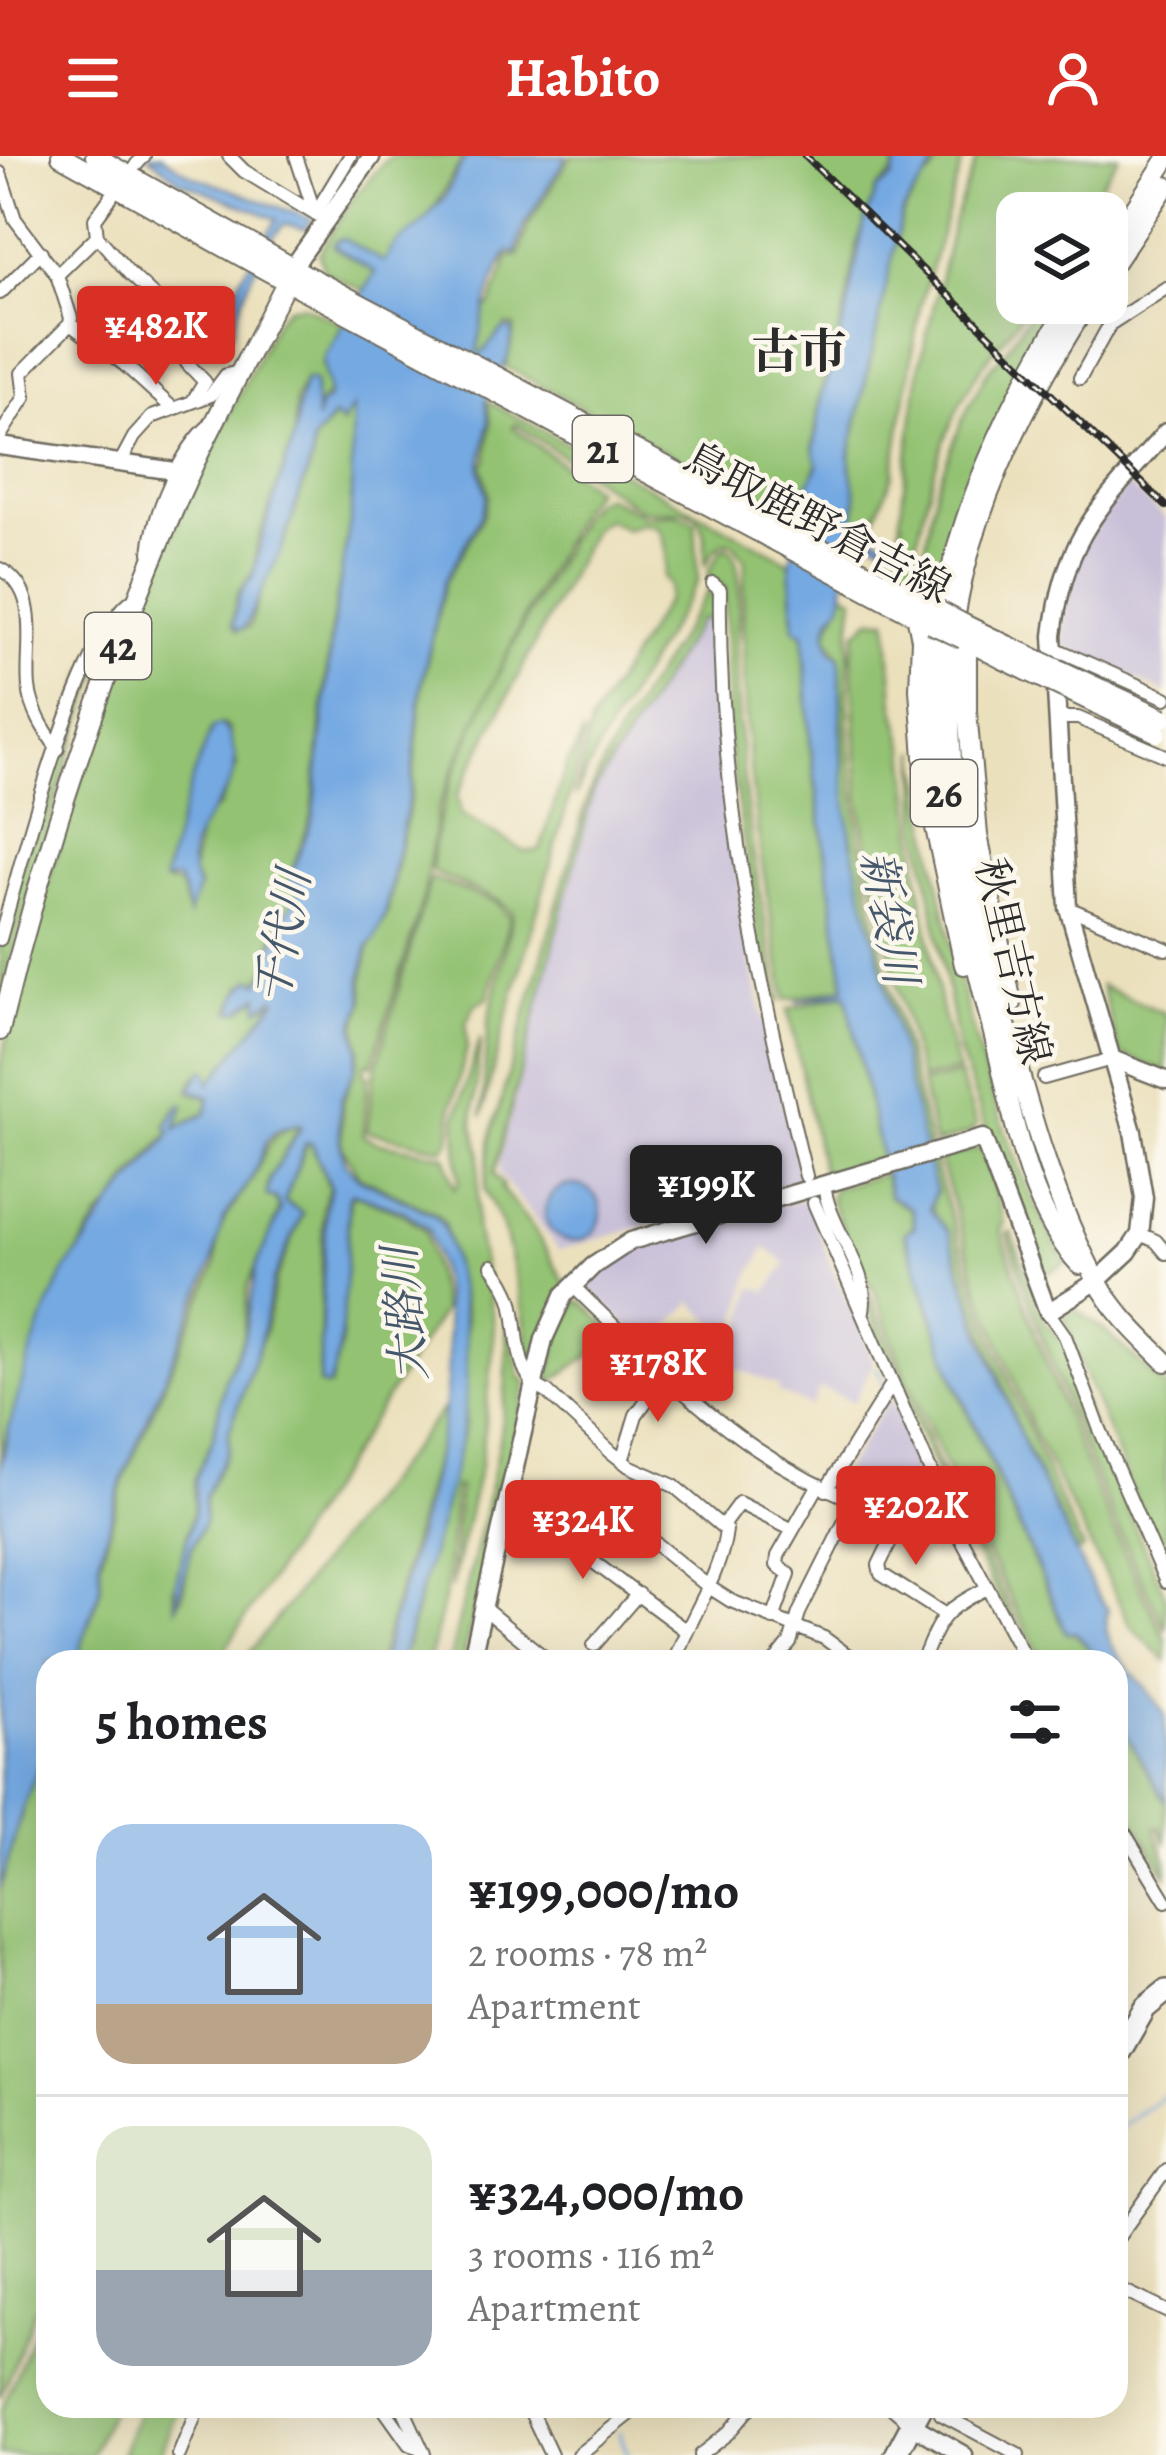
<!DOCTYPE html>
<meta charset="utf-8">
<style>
:root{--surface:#fff;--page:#f2f2f2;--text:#202124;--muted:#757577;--line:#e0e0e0;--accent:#d93025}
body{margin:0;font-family:Alegreya,"Noto Serif JP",serif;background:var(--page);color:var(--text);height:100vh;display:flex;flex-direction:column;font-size:45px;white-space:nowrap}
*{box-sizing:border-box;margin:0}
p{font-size:39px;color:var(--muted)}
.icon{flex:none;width:66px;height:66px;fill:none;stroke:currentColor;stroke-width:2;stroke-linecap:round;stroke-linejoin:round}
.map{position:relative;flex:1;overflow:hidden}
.drawer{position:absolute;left:36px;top:1494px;width:1092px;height:768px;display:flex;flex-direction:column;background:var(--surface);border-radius:36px;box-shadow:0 12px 48px #0002}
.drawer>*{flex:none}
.buttons{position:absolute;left:996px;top:36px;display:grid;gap:24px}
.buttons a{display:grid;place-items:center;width:132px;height:132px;border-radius:24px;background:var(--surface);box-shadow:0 12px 48px #0002;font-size:60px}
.price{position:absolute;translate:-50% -102px;padding:0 27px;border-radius:12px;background:var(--accent);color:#fff;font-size:39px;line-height:78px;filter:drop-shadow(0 3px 6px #0008)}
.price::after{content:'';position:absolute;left:50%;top:72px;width:36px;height:27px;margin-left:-18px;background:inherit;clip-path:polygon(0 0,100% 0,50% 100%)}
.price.on{background:#222;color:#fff}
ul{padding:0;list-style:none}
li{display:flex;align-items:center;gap:36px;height:300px;padding:0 60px}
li+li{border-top:3px solid var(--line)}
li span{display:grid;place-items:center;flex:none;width:336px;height:240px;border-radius:36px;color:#555}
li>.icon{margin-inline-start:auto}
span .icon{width:144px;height:144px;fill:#fffc;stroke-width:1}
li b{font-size:51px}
h2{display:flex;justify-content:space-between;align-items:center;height:144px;padding:0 60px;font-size:51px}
header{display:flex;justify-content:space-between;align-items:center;height:156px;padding:0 60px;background:var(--accent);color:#fff;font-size:54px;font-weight:600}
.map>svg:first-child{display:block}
</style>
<header><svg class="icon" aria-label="menu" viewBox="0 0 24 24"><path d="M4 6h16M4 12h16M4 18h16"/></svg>Habito<svg class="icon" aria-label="person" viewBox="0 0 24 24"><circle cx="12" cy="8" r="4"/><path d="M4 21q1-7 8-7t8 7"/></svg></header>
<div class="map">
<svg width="1166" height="2299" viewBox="0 0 1166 2299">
<rect width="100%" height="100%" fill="#fbf7ec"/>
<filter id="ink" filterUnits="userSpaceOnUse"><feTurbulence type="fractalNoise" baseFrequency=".00833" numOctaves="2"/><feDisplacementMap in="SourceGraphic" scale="24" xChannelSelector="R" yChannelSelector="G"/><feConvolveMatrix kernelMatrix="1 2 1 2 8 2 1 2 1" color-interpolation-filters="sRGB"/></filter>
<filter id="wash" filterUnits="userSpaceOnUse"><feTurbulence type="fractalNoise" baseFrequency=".004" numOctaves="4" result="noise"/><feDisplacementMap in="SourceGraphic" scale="48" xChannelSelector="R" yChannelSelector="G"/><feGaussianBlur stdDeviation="2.7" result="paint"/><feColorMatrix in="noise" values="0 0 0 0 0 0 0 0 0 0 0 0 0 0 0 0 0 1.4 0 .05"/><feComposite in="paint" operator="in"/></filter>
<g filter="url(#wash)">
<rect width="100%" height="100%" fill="#ebe0bc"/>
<!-- industrial -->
<path fill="#c8bfd8" d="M1126,328L1166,363V537L1066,492L1062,484L1065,449L1083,388Z
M702,462L713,465L721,590L751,809L802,1026L559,1094L499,1017L501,1000L593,636Z
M807,1042L832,1113L859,1166L873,1207L854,1246L820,1232L811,1251L778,1236L779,1230L732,1210L753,1131L767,1135L787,1107L765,1092L749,1122L734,1186L692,1146L649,1192L585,1129L615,1102L651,1085Z
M891,1241L945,1360L942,1365L860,1341L835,1328Z"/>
<!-- green -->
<path fill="#93c272" stroke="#5f764e" stroke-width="3" fill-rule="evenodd" d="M390,0H464C450,21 436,56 417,72C402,84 394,89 384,106L344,83L336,85L334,91L375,117L363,135L324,115L319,98L353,42Z
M571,0H897L893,17L876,34L857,88L845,157L820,239L813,294L818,302C814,325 800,343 794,365L506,211L515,171L507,169L481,197L477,195L484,154L491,149L506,106L509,100H518L528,69Z
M940,0H964L920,150L893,319L870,375L854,368L857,347L850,301L894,93L903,58L922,26L933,17Z
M978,0H1119L1083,57H1017V147H1029C1014,171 995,192 979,215C939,276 923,350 911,420L894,418L900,368L903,367L900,363L919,212L954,64Z
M1037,147H1064L938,439L918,429L936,332L963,262L988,214L1002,200Z
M302,149L343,168L322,208L329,236L319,249L316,265L315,225L305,223L296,243L294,281L257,388L254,414L238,436L232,468L237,475L249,471L265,425L285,386L313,301L314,285L334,261L342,268L353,251L351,359L330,480L312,659L288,724L289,732L299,728L301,731L274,779L267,811L258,825L252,823L242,830L230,854L241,855L258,841L259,853L276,844L209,928L208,915L202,914L192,925L189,936L209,942L206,956L177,972L184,949L176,951L166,970L170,976L127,1026L113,1049L99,1061L56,1132L4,1286L0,1312V911C41,736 94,563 164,397C197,318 238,243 275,166L288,151ZM221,568L228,571L237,610L219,651L204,662L199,674L192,717L199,731L188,759L181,729L165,726L164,720L210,576Z
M487,245L790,406L794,472L803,478L810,591L844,831L786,844C758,699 736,554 745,405L733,387L725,386L713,395L705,410V381L698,361C678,348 660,361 639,353L516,268L513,271L519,276L595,333L581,351L528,452L451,618L438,653L424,739L372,909L367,907L363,916L368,919L363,979L376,986L446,1000L454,1032L459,1028L456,962L480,882L473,968L480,995L476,1070L494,1168L492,1204L480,1310L451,1432L459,1332L455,1331L446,1434L429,1506H402L465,1270L466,1159L444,1066L437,1058L359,1020L342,991V949L358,906L360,891L356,870L364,845L363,823L369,792L387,758L412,635L422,529L445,427L484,358L489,339L482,308L486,305L491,266Z
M605,340L647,361L676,358L695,365L698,425L604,581L575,640L591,566L668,442L670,431L664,420C669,405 666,384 658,371L641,367L627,373L606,363L593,373L457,640L461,658L525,696L540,694L566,611L584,577C556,707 510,831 482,961L488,867L513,757L498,744L432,716C428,632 539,439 582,359L592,346Z
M728,391C748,409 735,479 736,507C738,621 758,734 780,845L768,847L728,580L725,432L707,419L721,394Z
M708,435L714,442L715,465L701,462L593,636L494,1018L503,1029L501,1032L533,1072L565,1127L530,1210L524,1160L504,1074L485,1033L490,983L588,640L619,576Z
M844,436L854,441C829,627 886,810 930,990L923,991L857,713L845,642L840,501L828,481C828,462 843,453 844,436Z
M124,450L65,612L0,841V790L28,692L86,515Z
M871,463H888L894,548L906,593L919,724L942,856L958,915L920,923L870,712L859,642L852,499L856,477Z
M917,594C940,761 981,960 1066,1107L1040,1121L958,893L918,667Z
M431,722L497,747L510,761L487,843L475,849L466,867L467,892L452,950L450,984L443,993L367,975L373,922Z
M1101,830L1166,858V916L1120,898Z
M846,838L881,1004L829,1018L822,1014L788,853Z
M959,919L977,969L970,977L935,988L921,927Z
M300,969L269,1023L266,1040L276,1044L279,1054L248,1130L243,1183L225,1221L212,1284L194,1324V1352L173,1436L176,1452L182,1440L192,1392L205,1365V1341L229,1293L230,1274L265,1174L276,1124L303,1057L285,1045L307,988H311L329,1031L323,1051L319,1228L330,1230L341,1189L350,1043L354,1038L405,1059L425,1074L443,1154L217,1506H76L101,1432L100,1408L125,1320L215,1111C217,1101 216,1091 218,1082C223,1059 241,1042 252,1023C267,997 265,976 300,969Z
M978,992L984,998L1004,1067L1000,1073C1046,1213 1098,1351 1166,1483V1505L1131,1470L1035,1279L979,1133L939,1002Z
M933,1004C974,1139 1021,1267 1083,1393L1077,1397L1022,1282L948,1075C934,1060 927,1055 936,1035L927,1006Z
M884,1018L889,1041L911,1054L913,1070L904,1078L958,1236L1066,1477L1076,1478L1100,1506H1043L964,1351L905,1218L874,1133L851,1093L830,1041L834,1032Z
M1011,1076L1046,1168L1064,1187L1097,1285L1166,1441V1473C1101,1346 1051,1212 1007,1077Z
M865,1128L938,1309L1037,1506H1032C987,1422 944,1337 907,1249C890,1209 870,1170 865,1128Z
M503,1142L520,1221L527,1226L462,1506H450C472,1392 521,1258 503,1142Z
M577,1146L583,1147L618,1180L548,1228L559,1180Z
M1077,1154L1105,1175L1166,1231V1418L1075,1194L1064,1160Z
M445,1250L439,1287L379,1506H242Z
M1116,1562L1166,1647V1688L1160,1671L1155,1672L1166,1705V1719L1116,1634Z
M48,1588V2121L0,2242V1734L25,1647Z
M48,2140V2250H112L92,2299H0V2258Z
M140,2250H180L160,2299H122Z"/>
<!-- water -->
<path fill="#74a9e2" stroke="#506a86" stroke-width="3" d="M148,0H162L193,20L312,63L305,73L284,68C255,100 244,136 232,177L222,173L242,119L277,63L180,25Z
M466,0H567L524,69L515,98L509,95C491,118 482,167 477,195L481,198L504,173L513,174L507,203L485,246L489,265L480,314L487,340L481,359L444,426L421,528L411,628L385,758L375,783L368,790L361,823L363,846L354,869L359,891L355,912L341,944L339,962L340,987L345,1007L358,1022L434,1059L444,1071C465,1142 474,1217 459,1291C444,1363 418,1434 401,1506H382C419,1358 480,1226 428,1072L404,1055L352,1036L348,1042C347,1077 346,1211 326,1231L320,1227L326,1051L331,1031L312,987L306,986L284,1046L302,1057L273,1124L260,1185L229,1274L228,1293L204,1341V1365L191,1392L176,1452V1427L195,1352L196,1322L213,1284L226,1221L244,1184L256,1111L281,1054L276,1042L267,1040L270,1023L302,970L297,968L277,974L267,984L253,1019L223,1063L211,1110L123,1321L100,1400V1432L76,1506H48V1585L21,1657L0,1732V1312C5,1298 6,1283 10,1268C24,1217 41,1158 67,1112C73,1101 83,1093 89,1083C110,1046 141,1017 167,983L171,976L167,970L179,949H183L176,973L207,957L210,941L190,933L203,914L207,915L210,928L277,844L274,842L259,853V840L239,855L232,856L238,838L251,823L259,827L264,820L281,766L302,731L299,727L289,732V724L314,659L332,476L351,360L353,251L341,267L334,260L313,284L312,301L281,394L244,472L238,474L233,468C237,445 238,437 253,420C262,375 278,333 292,289C299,266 296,245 306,223L314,225L317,265L320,249L327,245C332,229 321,217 324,201L375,117L334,90L337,85L343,83L384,106L395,88L418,72L444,42Z
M899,0H939C930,22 913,35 902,57L849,301L856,340L854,368L890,387V392L852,374L842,448L831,460L826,476L831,494L840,502L841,597L851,686L935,1035L929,1053L948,1076L979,1172L1026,1294L1093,1432L1108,1454C1094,1493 1150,1527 1164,1558C1166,1574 1166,1625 1166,1645L1116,1561V1506H1101L1076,1476L1067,1477L955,1224L905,1077L915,1071L912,1053L890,1040L846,837L796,846L845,832L811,590L804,478L795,472L790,408L803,339L818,310L814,294L822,238L847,157L863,72L877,34L892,23Z
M220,569C231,576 229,581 233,592C249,643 167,671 198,732L189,759L185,738L177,723L164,724C176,672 192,619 213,571Z
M545 1057a28 28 0 1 1 56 0a28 28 0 1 1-56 0Z"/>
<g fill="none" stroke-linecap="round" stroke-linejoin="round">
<!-- stream -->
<path stroke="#74a9e2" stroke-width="3" d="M632,1180L674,1218
M877,1212L886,1232
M1116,1974L1166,1938
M619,2276L628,2299"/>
</g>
</g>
<g filter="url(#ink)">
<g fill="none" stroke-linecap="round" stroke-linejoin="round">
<!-- street casing -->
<g stroke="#6e6a5e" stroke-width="16">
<path id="street" d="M229,0L244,15L315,58L350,0
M296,0L315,58
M136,9L144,0
M0,17L15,63L57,119L71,162L70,168L22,217L25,241L0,280
M97,80L130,118L188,172L187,207L205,226L194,243
M57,119L97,80L95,63L111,41
M0,137L41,96
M70,168L125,209L171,251
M1080,222L1110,168L1166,132
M119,309L134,281L152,261L211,239L226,219L240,216
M150,397C153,358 181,293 211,268
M0,413C43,435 25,493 29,531C32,555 44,574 58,593
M713,428L720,434C717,634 759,828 806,1020
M1054,492L1166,542
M1057,562H1078L1166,600
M1068,752L1166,793
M0,783C19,715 80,470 137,441
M1044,922L1112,903
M824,1029C829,1073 871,1114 863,1155
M814,1047L954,1369L1027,1506
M1140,1078L1156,1085L1166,1097
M492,1110C501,1122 508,1132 512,1146C520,1178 513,1221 547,1236L611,1296L629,1310L674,1330L726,1374C721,1420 689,1462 674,1506
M573,1130C691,1245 783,1346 954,1369
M1048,1156L1065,1180L1099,1271L1166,1426
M622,1305L636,1259L665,1219
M826,1334L892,1228
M509,1337L576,1393L685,1474
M593,1344L651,1384L709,1431L731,1445L824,1482L857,1506
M902,1362L879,1409L881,1418L944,1458
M722,1370L739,1347L791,1373
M482,1451L550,1506
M773,1463L789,1418L777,1409L778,1400L818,1330
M594,1489L638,1438
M775,1506L790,1487L799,1457L854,1347
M922,1506C941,1459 942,1456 987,1432
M1116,1663L1166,1745
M1116,2084L1166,2014
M1116,2131L1166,2155
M382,2250L409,2288L423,2295
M402,2250L424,2298
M528,2250L551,2299
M890,2250L912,2269
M941,2258L1018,2299
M179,2299L199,2250
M578,2299L640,2250
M700,2299L728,2277L751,2250"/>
</g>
<!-- secondary casing -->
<g stroke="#6e6a5e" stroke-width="21">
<path id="secondary" d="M293,111L372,0
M0,290L175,315
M1112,903L1166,924
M471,1506L544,1183L564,1139L593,1110L631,1085L983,982L1048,1156L1097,1125L1128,1096L1140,1078L1144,1042L1133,976L1068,752L1053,480C1064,378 1102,349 1166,276
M912,2269L964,2299"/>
</g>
<!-- primary casing -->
<g stroke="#6e6a5e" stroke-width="22">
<path id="primary" d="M61,0L267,115L931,468
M95,0L310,121L934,452
M1107,94L1166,4
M1107,118L1166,30
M1071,147C1009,243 946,378 938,493C927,626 964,761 996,889C1013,961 1028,1054 1080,1109
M1088,147C1031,236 977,341 958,446C931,592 973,753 1013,893C1035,973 1057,1050 1096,1123C1113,1155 1141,1181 1166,1206
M916,459L921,483L919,533L926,629L964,809
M964,468L1009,490
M963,479L967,486V555L978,679L1012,847
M963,483L1002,503
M0,875C44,690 105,511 181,337C214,262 255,190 291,116"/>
</g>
<!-- highway casing -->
<g stroke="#6e6a5e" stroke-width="26">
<path id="highway" d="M1116,1902L1145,1852L1166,1835
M896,2299L922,2250"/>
</g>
<!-- street -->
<use href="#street" stroke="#fff" stroke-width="12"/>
<!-- secondary -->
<use href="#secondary" stroke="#fff" stroke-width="16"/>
<!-- primary -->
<use href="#primary" stroke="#fff" stroke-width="18"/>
<!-- highway -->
<use href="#highway" stroke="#fff" stroke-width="21"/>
<!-- rail casing -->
<g stroke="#2b2b2b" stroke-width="8">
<path id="rail" d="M805,0L1166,350"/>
</g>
<!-- rail -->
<use href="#rail" stroke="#fbf7ec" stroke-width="3" stroke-dasharray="9" stroke-linecap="butt"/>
<!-- primary-bridge casing -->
<g stroke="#6e6a5e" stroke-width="22" stroke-linecap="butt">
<path id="primary-bridge" d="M934,452L964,468
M931,468L963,483
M1009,490L1163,562
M1002,503L1157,577"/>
</g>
<!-- primary-bridge -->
<use href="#primary-bridge" stroke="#fff" stroke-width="18"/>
</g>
</g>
<g text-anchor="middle" stroke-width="9" stroke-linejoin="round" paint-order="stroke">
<!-- shield labels -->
<g fill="#fbf7ec" stroke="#696865" stroke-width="3">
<rect x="573" y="260" width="60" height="66" rx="9"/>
<rect x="85" y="457" width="66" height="66" rx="9"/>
<rect x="911" y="604" width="66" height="66" rx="9"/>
</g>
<g font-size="39" font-weight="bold" fill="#2b2b2b">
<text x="603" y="307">21</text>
<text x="118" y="504">42</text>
<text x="944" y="651">26</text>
</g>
<!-- street labels -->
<g font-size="42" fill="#2b2b2b" stroke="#fbf7ec">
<text transform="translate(818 366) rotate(28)" y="15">鳥取鹿野倉吉線</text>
<text transform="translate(1014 805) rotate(77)" y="15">秋里吉方線</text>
</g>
<!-- water labels -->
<g font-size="45" font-style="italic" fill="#45576b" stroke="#fbf7ec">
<text transform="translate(890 761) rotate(79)" y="16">新袋川</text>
<text transform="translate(282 781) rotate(-80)" y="16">千代川</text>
<text transform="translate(404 1158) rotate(-95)" y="16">大路川</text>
</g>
<!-- quarter labels -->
<g font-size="48" font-weight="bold" fill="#2b2b2b" stroke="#fbf7ec">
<text x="799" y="212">古市</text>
</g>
</g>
</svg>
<div class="buttons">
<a><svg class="icon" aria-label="layers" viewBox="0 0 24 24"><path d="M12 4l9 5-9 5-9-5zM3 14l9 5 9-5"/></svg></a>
</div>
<b class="price" style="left:156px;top:232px">¥482K</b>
<b class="price on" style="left:706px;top:1091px">¥199K</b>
<b class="price" style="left:658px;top:1269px">¥178K</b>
<b class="price" style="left:916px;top:1412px">¥202K</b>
<b class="price" style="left:583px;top:1426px">¥324K</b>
<section class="drawer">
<h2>5 homes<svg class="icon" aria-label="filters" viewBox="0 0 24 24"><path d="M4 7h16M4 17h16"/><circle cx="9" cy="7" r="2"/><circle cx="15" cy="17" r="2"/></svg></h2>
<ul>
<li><span style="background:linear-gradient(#a9c7e8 75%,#b9a48a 0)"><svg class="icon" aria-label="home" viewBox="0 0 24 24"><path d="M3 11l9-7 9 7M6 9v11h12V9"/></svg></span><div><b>¥199,000/mo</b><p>2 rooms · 78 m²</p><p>Apartment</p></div></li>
<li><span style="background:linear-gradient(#dfe7d0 60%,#9aa5b1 0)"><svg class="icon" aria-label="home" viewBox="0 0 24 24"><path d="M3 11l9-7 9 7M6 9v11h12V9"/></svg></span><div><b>¥324,000/mo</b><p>3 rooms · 116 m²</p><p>Apartment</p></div></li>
</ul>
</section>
</div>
